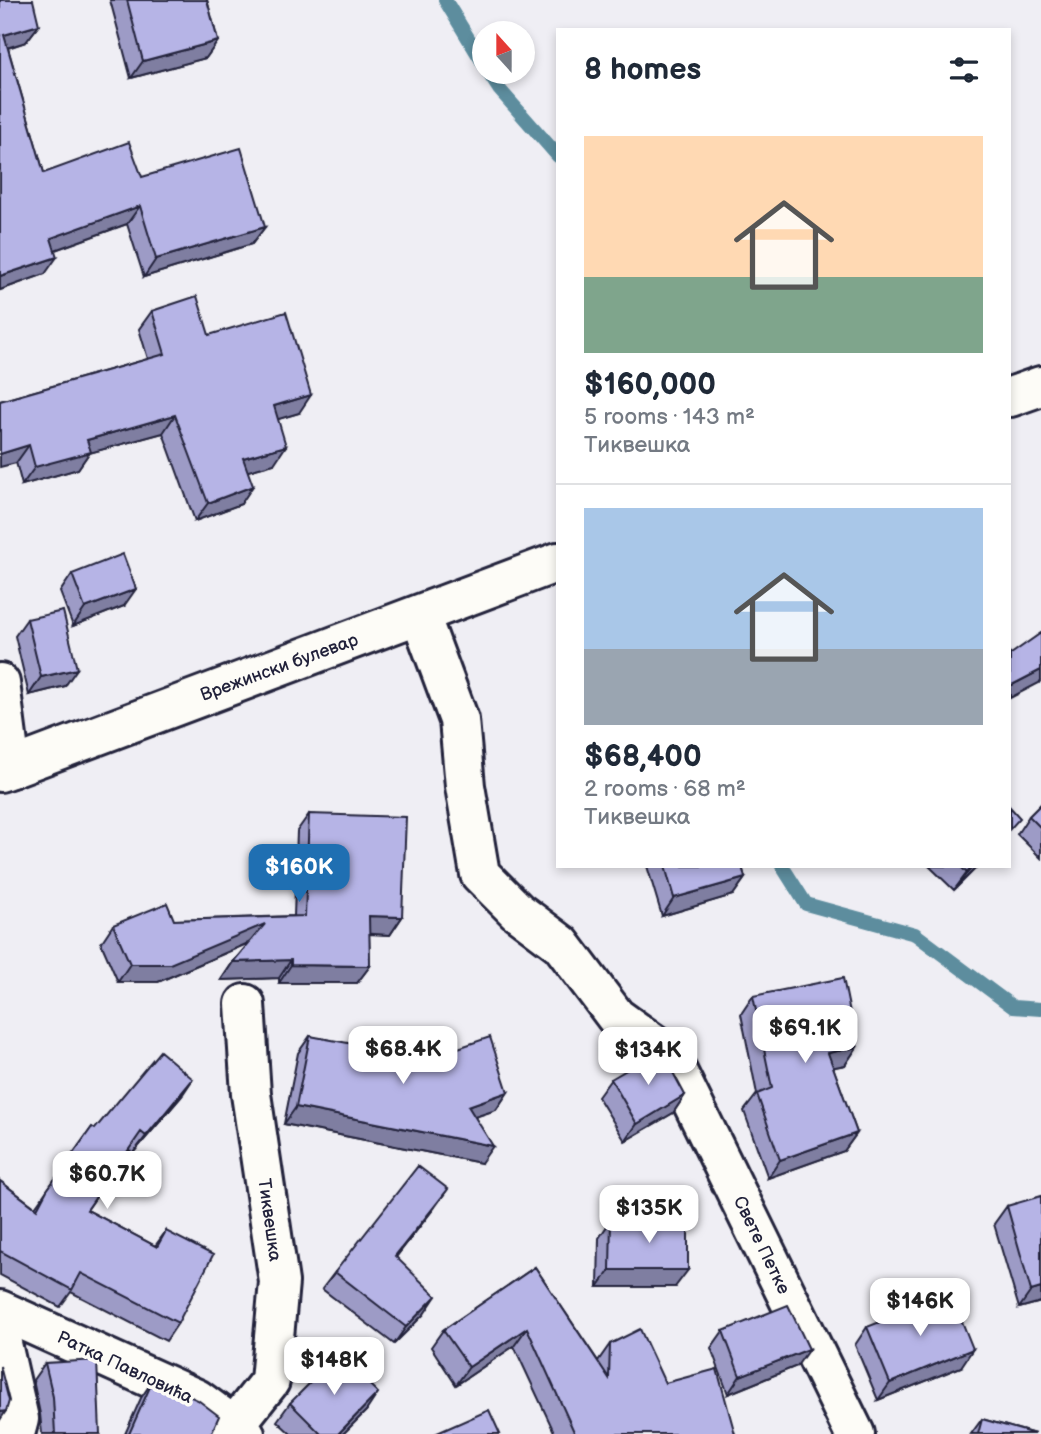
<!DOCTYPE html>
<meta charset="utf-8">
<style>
:root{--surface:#fff;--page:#f2f2f3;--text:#1f2937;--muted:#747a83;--line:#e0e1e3;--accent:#1f6fb2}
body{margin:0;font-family:"Balsamiq Sans",sans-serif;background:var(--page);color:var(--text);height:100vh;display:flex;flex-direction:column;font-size:26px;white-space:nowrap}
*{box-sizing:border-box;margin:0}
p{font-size:23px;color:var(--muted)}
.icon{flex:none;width:38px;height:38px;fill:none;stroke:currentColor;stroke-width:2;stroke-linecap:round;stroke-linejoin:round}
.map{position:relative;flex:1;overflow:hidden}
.side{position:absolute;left:556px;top:28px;width:455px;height:840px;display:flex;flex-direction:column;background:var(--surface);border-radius:0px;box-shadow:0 4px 10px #0003}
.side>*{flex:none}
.needle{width:46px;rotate:339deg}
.controls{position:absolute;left:472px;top:21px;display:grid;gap:14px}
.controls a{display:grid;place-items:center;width:63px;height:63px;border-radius:50%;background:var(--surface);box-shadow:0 4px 10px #0003;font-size:35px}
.price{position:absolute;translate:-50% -60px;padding:0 16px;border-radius:14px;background:#fff;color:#222;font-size:23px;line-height:46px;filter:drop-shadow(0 2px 4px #0008)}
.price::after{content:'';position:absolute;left:50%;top:42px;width:21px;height:16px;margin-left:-10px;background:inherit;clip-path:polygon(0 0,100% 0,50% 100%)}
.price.active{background:var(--accent);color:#fff}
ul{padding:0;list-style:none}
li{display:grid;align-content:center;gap:14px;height:371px;padding:0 28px}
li+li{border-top:2px solid var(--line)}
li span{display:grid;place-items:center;height:217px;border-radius:0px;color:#555}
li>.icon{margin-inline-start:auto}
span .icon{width:126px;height:126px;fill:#fffc;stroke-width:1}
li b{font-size:30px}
h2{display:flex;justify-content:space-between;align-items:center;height:84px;padding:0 28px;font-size:30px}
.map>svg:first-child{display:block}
</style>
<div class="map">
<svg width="1041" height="1434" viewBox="0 0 1041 1434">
<rect width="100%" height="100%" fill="#efeef4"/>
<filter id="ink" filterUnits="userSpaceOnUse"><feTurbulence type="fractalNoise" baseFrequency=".0143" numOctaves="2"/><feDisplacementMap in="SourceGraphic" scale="14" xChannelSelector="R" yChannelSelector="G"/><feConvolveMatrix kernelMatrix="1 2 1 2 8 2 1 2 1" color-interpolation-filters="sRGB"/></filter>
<g filter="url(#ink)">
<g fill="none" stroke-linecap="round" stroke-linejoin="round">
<!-- stream -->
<path stroke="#5d8d9e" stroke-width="14" d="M445,0L485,66
M488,72L499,89L558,156
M782,866L806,904L915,934L1013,1007L1041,1009"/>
<!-- minor casing -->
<g stroke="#22223b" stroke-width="44">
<path id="minor" d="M420,615L459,720L465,786L480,874L517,911L561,944L616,1017L669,1055L855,1434
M0,683L11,768
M0,1310L197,1399L245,1434
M0,1335L19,1419L15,1434
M235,1425L270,1381L279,1282L251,1094L245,1004"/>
</g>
<!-- major casing -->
<g stroke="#22223b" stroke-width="44">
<path id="major" d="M1010,397L1041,386
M0,772L558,562"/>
</g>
<!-- minor -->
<use href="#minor" stroke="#fdfcf7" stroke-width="38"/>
<!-- major -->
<use href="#major" stroke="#fdfcf7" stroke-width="38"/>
</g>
<!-- wall -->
<path fill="#9d9bc6" stroke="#22223b" stroke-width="2" d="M0,0L39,25L26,42L8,48L44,173L142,177L265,227L252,244L144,277L127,224L55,250L45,274L0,290Z
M110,0H207L218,41L206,58L131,78Z
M152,311L209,335L299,413L278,419L274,464L247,471L241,504L195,521L163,433L89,453L78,469L22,485L0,401L148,359L139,329Z
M72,574L124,606L73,626L60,592Z
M27,619L65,686L29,695L15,636Z
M1041,804V858L1017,834L1029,816Z
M309,814L402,917L390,935L369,934L370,966L357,983H279V978L221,980L233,962L249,943L158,982H118L101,943L113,925L174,920L294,916L297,831Z
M647,866H742L745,878L733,895L662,916Z
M929,866H978L954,890Z
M753,996L857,1047L845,1065L833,1067L857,1133L844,1151L768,1178L744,1111L757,1094L741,1014Z
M310,1036L508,1092L496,1110L475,1117L481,1163L284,1124L298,1053Z
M611,1079L685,1095L673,1113L625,1141L598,1097Z
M181,1097L133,1153L129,1150L87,1210L155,1246L166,1231L178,1323L166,1341L71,1292L60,1307L0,1275V1181L35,1207L92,1127L95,1129Z
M1007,1206L1041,1302L1019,1308L994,1224Z
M435,1207L396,1257L424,1314L394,1344L322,1289L335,1272Z
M611,1220L675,1287H598L599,1238Z
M535,1267L598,1361L610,1344L735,1434H555L514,1346L456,1385L431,1347L443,1330Z
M867,1327L961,1367L878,1400L855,1345Z
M723,1331L797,1366L728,1394L711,1348Z
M45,1363L100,1434H42L40,1414L33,1380Z
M153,1380L211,1434H125L141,1398Z
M290,1403L366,1411L343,1434H291L277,1421Z
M982,1419L1035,1434H971Z"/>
<!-- shaded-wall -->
<path fill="#7f7ea1" stroke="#22223b" stroke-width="2" d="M39,25L26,42L0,50L4,35Z
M218,41L206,58L131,78L143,61Z
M140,206L127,224L38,256L51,238Z
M265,227L252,244L144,277L156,259Z
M57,257L45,274L0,290V276Z
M311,395L299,413L262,424L274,406Z
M175,415L163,433L89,453L78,469L22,485L35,467L87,440Z
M29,445L16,463L0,467V454Z
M286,446L274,464L230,476L243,458Z
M253,486L241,504L195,521L208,503Z
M136,589L124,606L73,626L85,608Z
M77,669L65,686L29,695L41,677Z
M1041,670V680L1039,683L1010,698V686Z
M973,866H978L954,890L967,873Z
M745,878L733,895L662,916L674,898Z
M369,916L402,917L390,935L357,933Z
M265,924L253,941L158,982H118L130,964Z
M291,960L279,978L221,980L233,962Z
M291,965L370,966L357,983H279Z
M857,1047L845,1065L816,1071L828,1053Z
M193,1079L181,1097L133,1153L146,1136Z
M508,1092L496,1110L456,1123L468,1106Z
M685,1095L673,1113L625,1141L637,1124Z
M296,1107L493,1146L481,1163L284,1124Z
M857,1133L844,1151L768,1178L780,1160Z
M448,1189L435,1207L383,1274L395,1256Z
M610,1270H688L675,1287H598Z
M1041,1288V1302L1019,1308L1031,1291Z
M436,1296L424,1314L394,1344L406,1327Z
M527,1328L514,1346L456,1385L469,1367Z
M809,1349L797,1366L728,1394L740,1376Z
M973,1349L961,1367L878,1400L890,1383Z
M378,1393L366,1411L343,1434H338Z
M6,1411L0,1420V1412Z"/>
<!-- building -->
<path fill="#b6b4e6" stroke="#22223b" stroke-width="2" d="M0,0H33L39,25L4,35L44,173L129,142L142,177L241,148L265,227L156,259L140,206L51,238L57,257L0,276Z
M127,0H207L218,41L143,61Z
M197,296L209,335L286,312L311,395L274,406L286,446L243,458L253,486L208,503L175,415L87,440L91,452L35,467L29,445L0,454V401L165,354L152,311Z
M123,554L136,589L85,608L72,574Z
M63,611L77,669L41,677L27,619Z
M1041,633V670L1010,686V653L1011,654Z
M1041,804V828L1029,816Z
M1010,807L1020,818L1010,829Z
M309,814L406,817L402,917L369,916L370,966L291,965V960L233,962L265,924L170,964H130L113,925L167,903L174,920L305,916Z
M665,866H742L745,878L674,898Z
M960,866H973L967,873Z
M843,978L857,1047L828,1053L857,1133L780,1160L757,1094L772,1088L753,996Z
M310,1036L429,1058L490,1037L508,1092L468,1106L493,1146L296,1107Z
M661,1050L685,1095L637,1124L611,1079Z
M160,1051L193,1079L146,1136L141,1132L87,1210L157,1247L166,1231L213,1255L178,1323L81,1273L72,1290L0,1251V1181L37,1209L47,1190L92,1127L95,1129Z
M418,1166L448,1189L395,1256L436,1296L406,1327L335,1272Z
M1041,1196V1288L1031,1291L1007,1206Z
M611,1220H688V1270H610Z
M535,1267L609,1378L610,1344L640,1329L665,1383L717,1369L735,1434H575L527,1328L469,1367L443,1330Z
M951,1294L973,1349L890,1383L867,1327Z
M788,1305L809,1349L740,1376L723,1331Z
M339,1354L378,1393L338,1434H321L290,1403Z
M97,1360L100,1434H55L53,1397L45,1363Z
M0,1366L9,1401L6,1411L0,1412Z
M153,1380L198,1400L219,1416L211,1434H129Z
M489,1410L500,1434H435Z
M982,1419L1035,1434H978Z"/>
</g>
<g text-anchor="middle" stroke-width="7" stroke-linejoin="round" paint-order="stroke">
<!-- street labels -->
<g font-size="18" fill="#22223b" stroke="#fdfcf7">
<text transform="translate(279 667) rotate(-20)" y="6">Врежински булевар</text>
<text transform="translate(270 1220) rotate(82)" y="6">Тиквешка</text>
<text transform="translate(762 1245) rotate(64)" y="6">Свете Петке</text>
<text transform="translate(125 1367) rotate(25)" y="6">Ратка Павловића</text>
</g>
</g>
</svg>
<div class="controls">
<a><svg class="needle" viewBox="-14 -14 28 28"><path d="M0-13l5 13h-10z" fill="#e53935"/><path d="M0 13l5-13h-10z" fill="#747a83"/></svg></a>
</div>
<b class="price active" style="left:299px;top:904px">$160K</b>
<b class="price" style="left:805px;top:1065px">$69.1K</b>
<b class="price" style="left:403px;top:1086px">$68.4K</b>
<b class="price" style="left:648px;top:1087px">$134K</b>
<b class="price" style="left:107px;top:1211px">$60.7K</b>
<b class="price" style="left:649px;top:1245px">$135K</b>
<b class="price" style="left:920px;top:1338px">$146K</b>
<b class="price" style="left:334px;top:1397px">$148K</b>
<section class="side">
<h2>8 homes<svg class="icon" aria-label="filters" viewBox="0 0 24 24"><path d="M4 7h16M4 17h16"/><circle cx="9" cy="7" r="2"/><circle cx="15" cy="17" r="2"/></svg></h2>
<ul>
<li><span style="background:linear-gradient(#ffd9b3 65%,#7fa58c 0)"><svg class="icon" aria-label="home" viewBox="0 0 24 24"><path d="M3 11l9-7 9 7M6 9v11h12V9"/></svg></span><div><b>$160,000</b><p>5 rooms · 143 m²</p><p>Тиквешка</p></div></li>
<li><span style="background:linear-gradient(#a9c7e8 65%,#9aa5b1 0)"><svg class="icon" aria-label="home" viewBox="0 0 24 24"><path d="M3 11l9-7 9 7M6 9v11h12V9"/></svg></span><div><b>$68,400</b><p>2 rooms · 68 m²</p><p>Тиквешка</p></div></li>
</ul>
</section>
</div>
